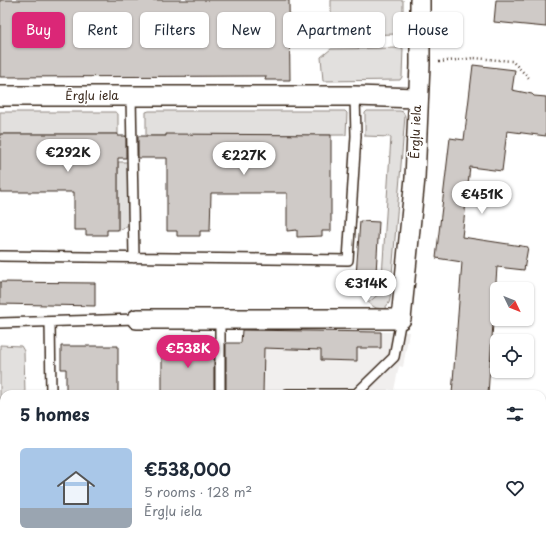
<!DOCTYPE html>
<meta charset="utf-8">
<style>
:root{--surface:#fff;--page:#f2f2f3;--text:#1f2937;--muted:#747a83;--line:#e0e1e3;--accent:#db2777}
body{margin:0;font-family:"Playpen Sans",sans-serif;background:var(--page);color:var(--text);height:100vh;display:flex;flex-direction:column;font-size:15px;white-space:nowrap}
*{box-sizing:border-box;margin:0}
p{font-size:13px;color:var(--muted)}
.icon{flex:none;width:22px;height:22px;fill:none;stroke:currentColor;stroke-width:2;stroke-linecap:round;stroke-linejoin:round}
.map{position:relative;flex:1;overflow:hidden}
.sheet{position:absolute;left:0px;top:390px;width:546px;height:156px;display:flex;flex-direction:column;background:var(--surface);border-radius:12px 12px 0 0;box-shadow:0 1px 3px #0004}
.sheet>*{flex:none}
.top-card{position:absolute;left:12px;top:12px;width:522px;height:36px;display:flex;gap:8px}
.needle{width:26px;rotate:133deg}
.controls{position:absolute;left:490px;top:282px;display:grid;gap:8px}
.controls a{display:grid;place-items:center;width:44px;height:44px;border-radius:6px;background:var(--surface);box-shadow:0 1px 3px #0004;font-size:20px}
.price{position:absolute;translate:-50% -34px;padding:0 9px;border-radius:14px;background:#fff;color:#222;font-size:13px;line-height:26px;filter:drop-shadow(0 1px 2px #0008)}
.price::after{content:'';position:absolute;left:50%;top:24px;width:12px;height:9px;margin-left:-6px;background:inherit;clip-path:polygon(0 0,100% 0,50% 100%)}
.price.active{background:var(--accent);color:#fff}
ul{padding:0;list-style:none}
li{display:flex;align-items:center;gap:12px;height:100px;padding:0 20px}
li+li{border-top:1px solid var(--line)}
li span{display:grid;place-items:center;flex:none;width:112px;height:80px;border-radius:6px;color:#555}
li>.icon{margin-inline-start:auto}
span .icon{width:48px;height:48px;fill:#fffc;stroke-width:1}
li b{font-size:17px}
h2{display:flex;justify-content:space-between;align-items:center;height:48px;padding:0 20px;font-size:17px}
.tag{padding:0 14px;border-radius:6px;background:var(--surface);box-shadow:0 1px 3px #0004;font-size:14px;line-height:36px}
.tag.active{background:var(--accent);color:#fff}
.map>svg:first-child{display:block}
</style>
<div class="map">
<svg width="546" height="546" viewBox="0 0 546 546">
<rect width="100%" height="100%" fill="#fff"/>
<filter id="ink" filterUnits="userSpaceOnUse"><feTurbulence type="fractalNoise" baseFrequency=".025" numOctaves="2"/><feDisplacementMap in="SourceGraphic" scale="8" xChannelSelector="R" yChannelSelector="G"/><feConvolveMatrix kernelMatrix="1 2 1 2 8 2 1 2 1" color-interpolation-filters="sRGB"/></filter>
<g filter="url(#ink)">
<!-- built -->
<path fill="#f1efee" d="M381,332H409L403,367L399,366L394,390L388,389L387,394H263L264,348L321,350L322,360L357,361V348H381Z
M27,542H367L366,546H27Z"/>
<!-- green -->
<path fill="#e2e0de" stroke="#8e857e" d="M331,0H403V34L335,35L331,30Z
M403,48L402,77L400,80L323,81L321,57L331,49Z
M149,111H345L347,113L346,135L146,136V112Z
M367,111H400L403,112L405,116L390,299L389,303L384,309L376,308L368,303L381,292L391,137L365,136V113Z
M0,112H115L118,114V134H0Z
M118,162H127L129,164V224L123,229L118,230Z
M0,345L21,346L24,351L25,394H4V411H0Z
M0,425H4V542H8V546H0Z
M361,542H382L381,546H364Z"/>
<!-- building -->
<path fill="#cfcac7" stroke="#3b2a1e" d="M0,0H289L290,80H265L266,76L0,77Z
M496,0H546V27L494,22Z
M473,65L515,70L512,90L532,94L534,96L546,97V136L507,131L502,171L470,167L462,237L528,247L524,270L497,267L488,394H452L462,262L436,258L450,138L464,140Z
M0,134H118V136H126V158H118V230H107V235H86V230H74V192H0Z
M166,134L331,135V231H322V236L297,237V230L287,231V193H211L210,231H200V236H177V231H167V158H138V136H166Z
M360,221L379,222L375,290L355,289Z
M0,282L95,283V306L0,304Z
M242,330L381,332V348H357V361L321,360V350L264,348L263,394H226V343H241Z
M214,343V394H162V344Z
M61,346H118V394H66V369H61Z"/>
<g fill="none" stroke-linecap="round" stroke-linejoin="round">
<!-- service casing -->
<g stroke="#3b2a1e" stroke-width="12">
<path id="service" d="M131,96L134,258
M0,256L348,260L356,136L355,96
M220,319V394
M50,322L51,394
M0,323L137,319
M287,394H356L394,357L401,319
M0,418H4
M135,542V546
M36,546V542
M472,546L478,542"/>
</g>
<!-- minor casing -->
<g stroke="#3b2a1e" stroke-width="22">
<path id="minor" d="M0,96H355L417,98
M137,319H401L415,178L420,65V0"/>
</g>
<!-- path -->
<path stroke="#3b2a1e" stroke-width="2.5" stroke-dasharray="1 3" stroke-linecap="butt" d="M439,62L474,58L512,61L529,78"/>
<!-- service -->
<use href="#service" stroke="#fff" stroke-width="9"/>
<!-- minor -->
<use href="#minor" stroke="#fff" stroke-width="19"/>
</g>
</g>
<g text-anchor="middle" stroke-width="3" stroke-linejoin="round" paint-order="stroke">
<!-- street labels -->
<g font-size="12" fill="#3b2a1e" stroke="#fff">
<text x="92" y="100">Ērgļu iela</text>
<text transform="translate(416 132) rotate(-88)" y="4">Ērgļu iela</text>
</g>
</g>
</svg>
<div class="controls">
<a><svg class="needle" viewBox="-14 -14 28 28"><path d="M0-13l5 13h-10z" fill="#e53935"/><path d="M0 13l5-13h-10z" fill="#747a83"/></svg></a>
<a><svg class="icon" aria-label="locate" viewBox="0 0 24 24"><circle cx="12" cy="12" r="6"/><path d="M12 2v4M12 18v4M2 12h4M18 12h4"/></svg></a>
</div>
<b class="price" style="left:68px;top:173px">€292K</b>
<b class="price" style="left:244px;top:176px">€227K</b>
<b class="price" style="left:482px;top:215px">€451K</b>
<b class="price" style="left:366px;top:304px">€314K</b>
<b class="price active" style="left:188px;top:369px">€538K</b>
<div class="top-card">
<a class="tag active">Buy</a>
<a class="tag">Rent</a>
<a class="tag">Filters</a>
<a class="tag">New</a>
<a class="tag">Apartment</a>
<a class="tag">House</a>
</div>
<section class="sheet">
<h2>5 homes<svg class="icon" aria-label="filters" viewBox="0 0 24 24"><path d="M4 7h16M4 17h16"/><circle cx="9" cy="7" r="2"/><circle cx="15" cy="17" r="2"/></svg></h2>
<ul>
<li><span style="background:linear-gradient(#a9c7e8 75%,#9aa5b1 0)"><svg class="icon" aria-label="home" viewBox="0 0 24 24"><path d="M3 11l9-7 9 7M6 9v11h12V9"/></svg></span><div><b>€538,000</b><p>5 rooms · 128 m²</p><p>Ērgļu iela</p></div><svg class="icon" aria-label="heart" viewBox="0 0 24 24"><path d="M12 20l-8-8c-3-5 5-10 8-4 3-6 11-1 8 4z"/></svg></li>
</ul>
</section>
</div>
